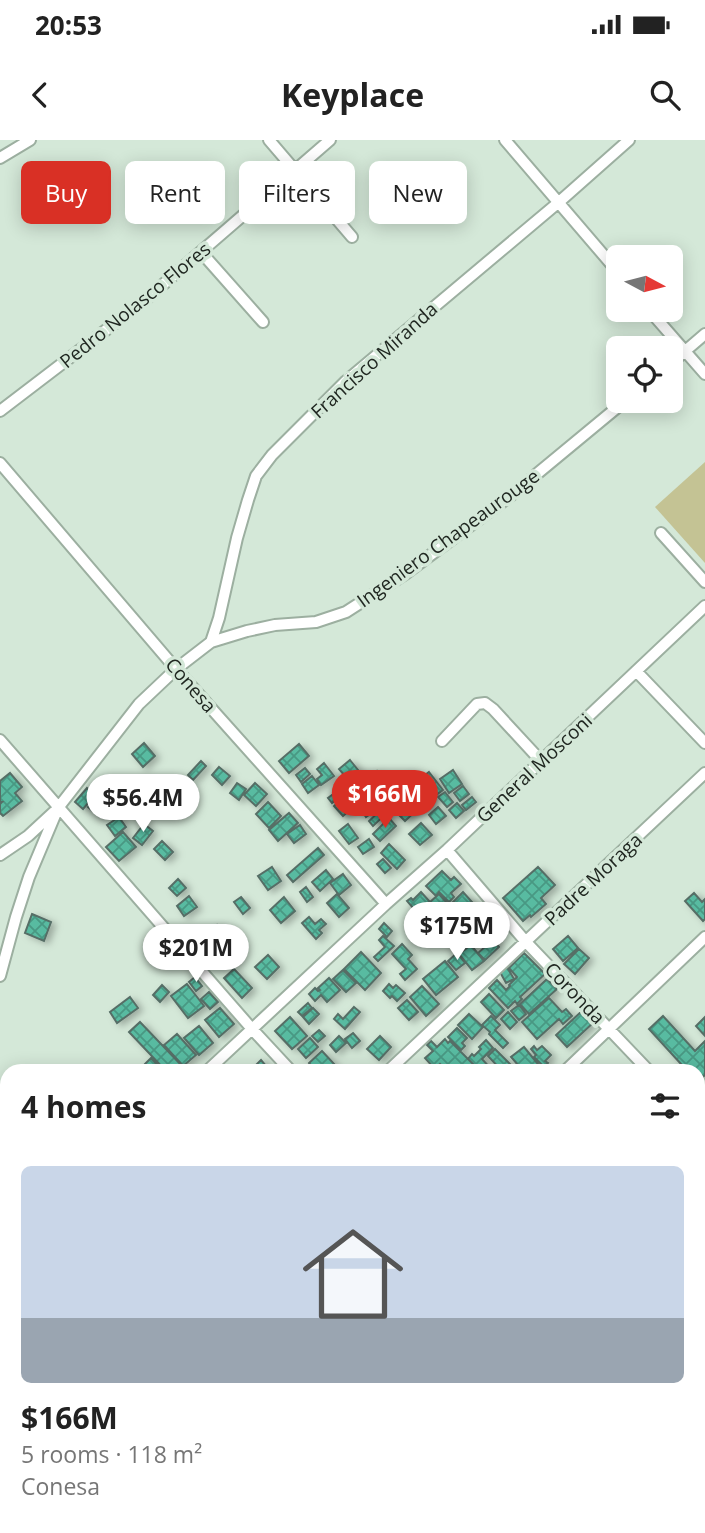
<!DOCTYPE html>
<meta charset="utf-8">
<style>
:root{--surface:#fff;--page:#f2f2f2;--text:#222;--muted:#767676;--accent:#d93025}
body{margin:0;font-family:"Open Sans",sans-serif;background:var(--page);color:var(--text);height:100vh;display:flex;flex-direction:column;font-size:26px;white-space:nowrap}
*{box-sizing:border-box;margin:0}
p{font-size:23px;color:var(--muted)}
.icon{flex:none;width:38px;height:38px;fill:none;stroke:currentColor;stroke-width:2;stroke-linecap:round;stroke-linejoin:round}
.map{position:relative;flex:1;overflow:hidden}
.drawer{position:absolute;left:0px;top:924px;width:705px;height:469px;display:flex;flex-direction:column;background:var(--surface);border-radius:21px 21px 0 0;box-shadow:0 4px 18px #0003}
.drawer>*{flex:none}
.guide{position:absolute;left:21px;top:21px;width:663px;height:63px;display:flex;gap:14px}
.needle{width:46px;rotate:97deg}
.fabs{position:absolute;left:606px;top:105px;display:grid;gap:14px}
.fabs a{display:grid;place-items:center;width:77px;height:77px;border-radius:10px;background:var(--surface);box-shadow:0 4px 18px #0003;font-size:35px}
.price{position:absolute;translate:-50% -60px;padding:0 16px;border-radius:24px;background:#fff;color:#222;font-size:23px;line-height:46px;filter:drop-shadow(0 2px 4px #0008)}
.price::after{content:'';position:absolute;left:50%;top:42px;width:21px;height:16px;margin-left:-10px;background:inherit;clip-path:polygon(0 0,100% 0,50% 100%)}
.price.active{background:var(--accent);color:#fff}
ul{padding:0;list-style:none}
li{display:grid;align-content:center;gap:14px;height:371px;padding:0 21px}
li span{display:grid;place-items:center;height:217px;border-radius:10px;color:#555}
li>.icon{margin-inline-start:auto}
span .icon{width:126px;height:126px;fill:#fffc;stroke-width:1}
li b{font-size:30px}
h2{display:flex;justify-content:space-between;align-items:center;height:84px;padding:0 21px;font-size:30px}
.tag{padding:0 24px;border-radius:10px;background:var(--surface);box-shadow:0 4px 18px #0003;font-size:24px;line-height:63px}
.tag.active{background:var(--accent);color:#fff}
.status{display:flex;justify-content:space-between;align-items:center;height:49px;padding:0 35px;background:var(--surface);direction:ltr}
.status svg{height:19px;fill:currentColor}
header{display:flex;justify-content:space-between;align-items:center;height:91px;padding:0 21px;background:var(--surface);font-size:32px;font-weight:700}
.map>svg:first-child{display:block}
</style>
<div class="status"><b>20:53</b><svg viewBox="0 0 49 12"><path d="M0 12V9h3v3zM5 12V6h3v6zM10 12V3h3v9zM15 12V0h3v12zM26 1h20v11H26zM47 4h2v5h-2z"/></svg></div>
<header><svg class="icon" aria-label="back" viewBox="0 0 24 24"><path d="M15 5l-7 7 7 7"/></svg>Keyplace<svg class="icon" aria-label="search" viewBox="0 0 24 24"><circle cx="10" cy="10" r="6"/><path d="M15 15l6 6"/></svg></header>
<div class="map">
<svg width="705" height="1393" viewBox="0 0 705 1393">
<defs>
<pattern id="building-cross-hatch" width="8" height="8" patternUnits="userSpaceOnUse" patternTransform="scale(1.75)"><rect width="8" height="8" fill="#58bba1"/><path d="M0 0l8 8M0 8l8-8" fill="none" stroke="#489883"/></pattern>
<filter id="shadow"><feDropShadow dx="4.5" dy="2.5" stdDeviation="3.5" flood-color="#0004"/></filter>
</defs>
<rect width="100%" height="100%" fill="#d4e8d8"/>
<!-- garden -->
<path fill="#c4c394" d="M705,322V423L655,367Z"/>
<!-- building -->
<path fill="url(#building-cross-hatch)" stroke="#566e66" stroke-width="2" filter="url(#shadow)" d="M144,603L155,616L143,627L132,614Z
M299,604L309,616L289,633L279,621Z
M350,620L362,635L352,644L339,629Z
M201,621L206,626L193,640L188,635Z
M324,623L334,636L321,645L317,639L322,635L317,629Z
M219,627L230,636L222,645L212,635Z
M305,628L310,634L301,642L296,635Z
M453,630L462,644L449,653L440,639Z
M377,631L395,652L389,657L380,646L354,668L345,657Z
M429,632L443,650L432,658L419,640Z
M10,633L22,647L15,653L22,661L3,676L0,673V664L2,662H0V641Z
M407,633L416,643L403,654L394,645Z
M312,636L319,645L308,653L302,644Z
M237,643L246,649L239,660L230,653Z
M255,643L267,654L256,666L244,655Z
M417,645L434,663L425,671L408,653Z
M463,646L469,654L460,661L454,653Z
M87,648L95,655L83,669L75,662Z
M104,648L114,656L99,676L88,667Z
M340,649L344,653L332,663L328,658Z
M445,652L453,662L447,667L438,657Z
M344,657L352,668L343,676L334,666Z
M472,657L476,662L466,670L462,665Z
M410,659L418,669L405,681L396,672Z
M370,661L376,670L366,677L360,668Z
M268,662L281,676L269,688L256,674Z
M457,663L464,671L456,678L449,670Z
M385,666L389,671L373,686L369,681Z
M438,667L446,676L436,684L429,675Z
M289,673L298,683L278,701L269,690Z
M119,677L126,687L115,696L107,685Z
M389,678L396,686L380,701L373,694Z
M421,683L432,695L420,705L409,694Z
M144,684L153,691L142,705L133,698Z
M348,684L358,698L349,704L339,691Z
M300,685L306,694L294,703L287,694Z
M123,692L136,707L119,721L106,707Z
M369,699L374,707L363,714L358,707Z
M162,701L173,712L165,720L154,709Z
M389,704L405,720L397,729L381,713Z
M318,708L324,715L293,742L287,735Z
M383,719L391,728L385,733L377,724Z
M272,727L281,741L268,750L258,736Z
M538,727L555,745L541,758L546,764L531,777L530,775L523,781L503,758Z
M326,730L333,739L320,751L312,742Z
M442,731L451,740L454,737L461,744L451,753L454,757L449,762L439,752L436,756L426,746Z
M343,734L351,745L339,755L330,743Z
M178,739L186,748L177,756L169,748Z
M306,747L313,757L307,762L300,752Z
M421,752L430,762L439,754L446,762L443,765L446,769L435,779L430,774L436,769L434,767L425,775L417,766L414,769L407,761L411,758L413,760Z
M463,752L472,762L463,771L465,773L456,781L453,777L447,783L440,775Z
M694,753L702,762L705,759V779L703,781L685,761Z
M337,754L349,768L339,777L327,763Z
M189,756L197,767L184,776L177,766Z
M241,757L250,768L243,774L234,762Z
M284,757L295,771L281,783L270,770Z
M467,772L477,783L459,800L449,789Z
M488,773L499,784L486,796L476,786Z
M32,774L51,782L44,801L25,793Z
M309,777L315,784L321,779L326,784L319,790L322,793L316,799L302,783Z
M436,779L446,792L440,796L430,784Z
M384,783L392,791L387,797L379,789Z
M217,785L231,801L216,815L207,806L215,799L209,792Z
M383,796L394,806L378,821L374,817L385,807L379,800Z
M568,796L578,808L563,821L553,809Z
M493,800L499,807L485,820L478,813Z
M402,804L412,815L408,819L417,829L405,840L400,834L406,829L392,814Z
M471,805L484,821L472,830L459,814Z
M579,809L589,818L575,834L564,824Z
M361,812L381,833L365,850L344,829Z
M457,813L465,823L456,830L448,821Z
M524,813L545,834L520,857L522,859L517,864L515,861L508,868L489,848L497,840L506,850L510,846L509,845L517,837L509,828Z
M268,815L279,827L267,839L255,827Z
M445,821L458,837L436,855L423,839Z
M507,827L514,839L506,843L500,832Z
M234,829L252,848L242,858L224,838Z
M343,830L356,843L346,852L333,839Z
M195,837L202,846L196,851L189,842Z
M329,838L340,850L327,862L321,855L315,861L309,854L315,848L318,851L320,850L318,848Z
M547,839L557,849L529,874L520,864Z
M187,844L204,866L188,878L171,856Z
M389,844L393,848L396,845L405,853L397,861L392,856L390,858L383,851Z
M162,845L169,852L160,862L153,855Z
M422,846L439,864L426,876L410,857Z
M209,852L218,862L210,869L201,859Z
M489,854L504,870L496,878L481,862Z
M130,857L138,868L117,883L110,872Z
M549,858L562,872L566,869L572,876L563,884L559,879L537,899L522,882Z
M407,860L418,872L409,880L398,868Z
M308,863L312,868L302,876L298,872Z
M519,865L526,874L519,880L511,871Z
M354,867L360,872L345,889L334,879L338,874L343,879Z
M220,868L234,884L219,897L205,880Z
M313,868L319,874L309,884L303,877Z
M582,871L593,883L567,907L556,895Z
M508,872L517,882L510,889L501,879Z
M469,874L483,887L472,899L458,885Z
M491,876L500,885L495,890L508,903L503,908L489,894L490,892L482,885Z
M663,876L695,911L705,901V935L698,941V931H673L681,924L649,889Z
M290,877L307,896L292,909L275,891Z
M705,877V896L696,886Z
M140,882L184,928L181,931H166L129,892Z
M199,886L213,903L199,915L184,898Z
M457,888L467,898L462,903L465,906L461,910L448,897Z
M319,890L325,896L318,902L312,896Z
M353,893L360,901L352,908L345,899Z
M177,894L196,915L183,926L164,905Z
M339,896L346,903L336,912L330,905Z
M380,896L391,907L379,920L367,909Z
M310,898L318,907L306,918L298,909Z
M445,899L448,903L450,901L475,926L470,931H447L440,924L435,929L425,918L433,911L427,905L431,901L437,907Z
M486,900L493,908L482,919L493,931H480L468,919L472,914L474,916L481,909L479,907Z
M534,906L537,910L542,906L551,915L545,921L548,923L544,927L534,917L536,915L531,909Z
M524,907L542,929L540,931H523L511,917Z
M495,909L517,931H502L488,916Z
M322,911L335,925L331,927L334,931H316L309,923Z
M151,918L163,931H148L143,926Z
M261,920L266,926L261,931H250Z
M0,1073L7,1080V1096L5,1098L0,1093Z
M6,1189L7,1200L0,1205V1194Z
M5,1308L7,1310V1322L4,1325L0,1322V1314Z
M7,1356V1375L0,1381V1362Z
M49,1386H69L61,1393H43L42,1392Z
M189,1386H208L214,1393H195Z
M271,1386H280L287,1393H264Z"/>
<g fill="none" stroke-linecap="round" stroke-linejoin="round">
<!-- minor casing -->
<g stroke="#9cafa0" stroke-width="14">
<path id="minor" d="M269,0L352,97
M505,0L618,132
M0,18L30,0
M201,112L263,182
M649,170L705,234
M670,224L705,194
M0,271L144,161L330,0
M0,323L176,529L386,764
M661,393L705,442
M211,502L219,478L237,398L248,360L256,336L272,315L346,241L559,62L629,0
M636,531L705,603
M0,600L252,889L291,931
M442,601L477,564L485,563L493,569L541,621
M447,710L526,802L649,931
M0,715L28,696L54,672
M0,836L16,777L29,737L58,668L139,564L176,529L211,502L247,491L275,485L316,482L346,472L405,434L509,357L625,261
M207,931L386,764L447,710L705,466
M388,931L705,633
M565,931L705,797
M698,968L705,962
M698,983L705,991
M0,1126L7,1120
M698,1133L705,1126
M0,1278L7,1287
M698,1296L705,1290
M698,1366L705,1373
M88,1386L93,1393
M357,1386L363,1393
M241,1393L249,1386
M423,1393L430,1386
M593,1393L601,1386"/>
</g>
<!-- minor -->
<use href="#minor" stroke="#fff" stroke-width="10"/>
</g>
<g text-anchor="middle" stroke-width="7" stroke-linejoin="round" paint-order="stroke">
<!-- street labels -->
<g font-size="19" fill="#202721" stroke="#d4e8d8">
<text transform="translate(135 165) rotate(-39)" y="7">Pedro Nolasco Flores</text>
<text transform="translate(374 220) rotate(-42)" y="7">Francisco Miranda</text>
<text transform="translate(448 398) rotate(-36)" y="7">Ingeniero Chapeaurouge</text>
<text transform="translate(191 545) rotate(49)" y="7">Conesa</text>
<text transform="translate(534 628) rotate(-43)" y="7">General Mosconi</text>
<text transform="translate(593 739) rotate(-43)" y="7">Padre Moraga</text>
<text transform="translate(575 853) rotate(46)" y="7">Coronda</text>
</g>
</g>
</svg>
<div class="fabs">
<a><svg class="needle" viewBox="-14 -14 28 28"><path d="M0-13l5 13h-10z" fill="#e53935"/><path d="M0 13l5-13h-10z" fill="#767676"/></svg></a>
<a><svg class="icon" aria-label="locate" viewBox="0 0 24 24"><circle cx="12" cy="12" r="6"/><path d="M12 2v4M12 18v4M2 12h4M18 12h4"/></svg></a>
</div>
<b class="price active" style="left:385px;top:690px">$166M</b>
<b class="price" style="left:143px;top:694px">$56.4M</b>
<b class="price" style="left:457px;top:822px">$175M</b>
<b class="price" style="left:196px;top:844px">$201M</b>
<div class="guide">
<a class="tag active">Buy</a>
<a class="tag">Rent</a>
<a class="tag">Filters</a>
<a class="tag">New</a>
</div>
<section class="drawer">
<h2>4 homes<svg class="icon" aria-label="filters" viewBox="0 0 24 24"><path d="M4 7h16M4 17h16"/><circle cx="9" cy="7" r="2"/><circle cx="15" cy="17" r="2"/></svg></h2>
<ul>
<li><span style="background:linear-gradient(#c9d6e8 70%,#9aa5b1 0)"><svg class="icon" aria-label="home" viewBox="0 0 24 24"><path d="M3 11l9-7 9 7M6 9v11h12V9"/></svg></span><div><b>$166M</b><p>5 rooms · 118 m²</p><p>Conesa</p></div></li>
</ul>
</section>
</div>
